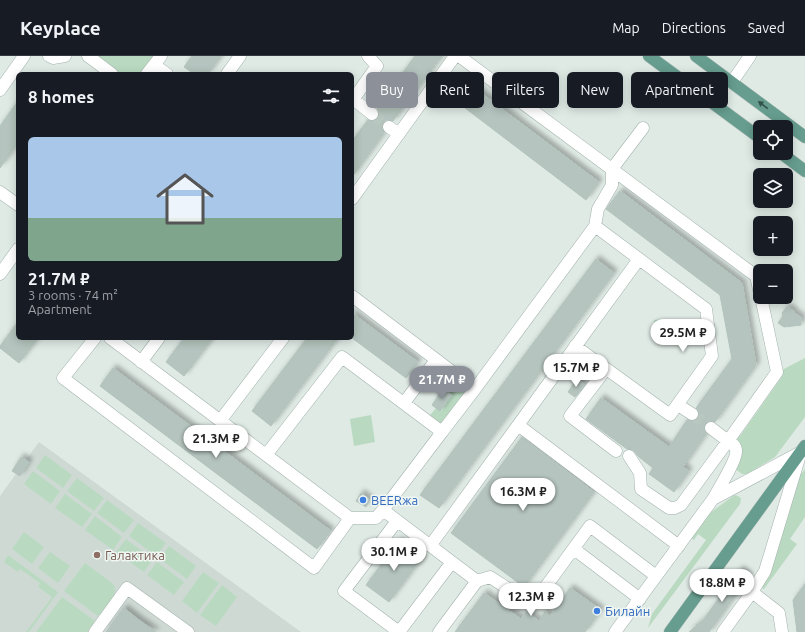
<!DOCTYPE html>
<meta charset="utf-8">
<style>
:root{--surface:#171b24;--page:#20242c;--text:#f1f3f6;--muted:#9ea1a6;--line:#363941;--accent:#8c9099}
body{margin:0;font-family:Ubuntu,sans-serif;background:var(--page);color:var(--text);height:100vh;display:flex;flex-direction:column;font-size:15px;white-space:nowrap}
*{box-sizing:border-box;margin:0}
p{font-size:13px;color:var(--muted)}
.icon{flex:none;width:22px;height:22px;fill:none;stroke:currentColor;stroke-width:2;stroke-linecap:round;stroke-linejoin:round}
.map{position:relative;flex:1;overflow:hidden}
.sheet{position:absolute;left:16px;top:16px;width:338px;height:268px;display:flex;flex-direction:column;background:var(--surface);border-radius:6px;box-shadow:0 2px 10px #0003}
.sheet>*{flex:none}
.guide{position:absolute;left:366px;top:16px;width:379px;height:36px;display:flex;gap:8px}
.buttons{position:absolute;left:753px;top:64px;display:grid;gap:8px}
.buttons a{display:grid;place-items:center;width:40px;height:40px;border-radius:6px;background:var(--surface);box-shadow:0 2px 10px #0003;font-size:20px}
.price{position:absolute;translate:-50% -34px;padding:0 9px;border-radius:14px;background:#fff;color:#222;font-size:13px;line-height:26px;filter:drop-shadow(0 1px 2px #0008)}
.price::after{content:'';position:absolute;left:50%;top:24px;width:12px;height:9px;margin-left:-6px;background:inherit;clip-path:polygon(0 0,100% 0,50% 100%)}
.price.current{background:var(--accent);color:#fff}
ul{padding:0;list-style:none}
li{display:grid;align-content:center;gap:8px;height:212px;padding:0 12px}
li+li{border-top:1px solid var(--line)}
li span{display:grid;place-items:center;height:124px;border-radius:6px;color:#555}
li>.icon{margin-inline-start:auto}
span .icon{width:72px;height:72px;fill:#fffc;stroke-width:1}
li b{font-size:17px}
h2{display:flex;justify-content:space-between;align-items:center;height:48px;padding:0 12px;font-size:17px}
.pill{padding:0 14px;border-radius:6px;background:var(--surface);box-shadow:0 2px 10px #0003;font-size:14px;line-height:36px}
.pill.current{background:var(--accent);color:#fff}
header{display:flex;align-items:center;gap:24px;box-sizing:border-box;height:56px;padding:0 20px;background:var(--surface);border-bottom:1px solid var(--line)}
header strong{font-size:19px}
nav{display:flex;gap:22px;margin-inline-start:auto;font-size:14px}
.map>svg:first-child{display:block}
</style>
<header>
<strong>Keyplace</strong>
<nav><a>Map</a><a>Directions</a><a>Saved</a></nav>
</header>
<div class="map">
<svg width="805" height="576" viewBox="0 0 805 576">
<defs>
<filter id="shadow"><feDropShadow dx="3.5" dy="-3.5" stdDeviation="2" flood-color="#0004"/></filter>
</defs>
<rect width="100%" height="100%" fill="#dfeae5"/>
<!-- built -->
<path fill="#ced9d4" d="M39,386L301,576H0V440Z"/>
<!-- green -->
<path fill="#b9dac1" d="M88,0H161L147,18H112Z
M668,263L670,283L656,285L654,264Z
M805,302V361L775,401L747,418H742L734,412V379L740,380L783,319L780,315Z
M458,320L475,333L442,376L426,364L436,352L441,355L451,339L446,335Z
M371,359L375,386L354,390L350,363Z
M45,399L72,419L63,432L36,412Z
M805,413V461L790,483L797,488L764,533L761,532L797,418L802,417Z
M33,415L60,435L51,448L24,428Z
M77,422L104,442L94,455L67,435Z
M65,438L92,458L82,471L55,452Z
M736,439L741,442L740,448L648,572L652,558L706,484L698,478L694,484L690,481L698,466L733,440Z
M107,444L134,464L124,477L97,457Z
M95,460L122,481L113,494L85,474Z
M138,467L166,487L156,500L129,480Z
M24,476L44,491L32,508L12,493Z
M126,483L153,503L144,516L116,496Z
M169,490L196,510L187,523L160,503Z
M50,496L70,510L58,527L38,512Z
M8,499L58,536L29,576H26L52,541L38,531L40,527L20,513L18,516L4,506Z
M157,506L184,526L174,539L147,519Z
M85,507L112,527C114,529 115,530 115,533C116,541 103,554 98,560L64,535Z
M203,516L219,527L197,557L182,545Z
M222,529L237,541L216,570L200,559Z
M62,541L95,565L87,576H36Z"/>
<!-- building -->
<path fill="#b5c4be" stroke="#b2c3bc" filter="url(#shadow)" d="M192,0H221L208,18H194L184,11Z
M415,0H442L393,65L389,64H386L383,66L382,71V74L384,77L352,121V85L368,64L371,65H374L378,62L379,59V56L377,52Z
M461,22L599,126L586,144L448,39Z
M18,45V87L0,112V70Z
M620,135L742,227L756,309L715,366L712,365H708L705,368L704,371V374L706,378L683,411L689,415L674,436L649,418L653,412L639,401L633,394L627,393L586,363L601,342L669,391L687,364L692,365H695L698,362L699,358L698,354L696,352L732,303L720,239L606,153Z
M596,203L614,217L439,452L420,439Z
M787,251L794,255V257L801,261V269L784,271L778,267L783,260L782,257Z
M352,257L418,306L406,322L352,282Z
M18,266V282H38L19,307L0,292V290Z
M184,282H213L184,320L166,306Z
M307,282H338L271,370L252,355Z
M113,312L331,475L317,493L100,330Z
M577,323L585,329L575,341L568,336Z
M443,333L452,339L440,355L432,349Z
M522,381L594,436L524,531L451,477Z
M21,401L29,406L20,420L12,415Z
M361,437L370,444L366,451L356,445Z
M399,485L422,502L389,546L366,529Z
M740,513L749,520L709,576H689L704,563Z
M805,528V576H797L793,544Z
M570,532L601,554L585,576H455L484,537L521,563L527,556L539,565L545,556L550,560Z
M124,552L139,564L156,576H106Z"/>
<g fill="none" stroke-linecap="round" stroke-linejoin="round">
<!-- minor-tunnel -->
<path stroke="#b9c7c1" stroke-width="12" stroke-dasharray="12 6" stroke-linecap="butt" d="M372,58L389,71
M692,358L711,372"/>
<!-- minor casing -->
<g stroke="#a2b1ac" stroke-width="13">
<path id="minor" d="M49,0L53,2L65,0
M88,0L112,18
M459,0L756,220L760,238
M154,9L167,18
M147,18L161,0
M227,18L240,0
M732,26L750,0
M0,34L24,0
M353,43L372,58
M352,45L377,10L368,0
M389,71L399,78
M0,136L18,149
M352,143L455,0
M0,218L18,193
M352,240L475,333L442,376
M95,282L63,322L314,512L350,462
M110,282L266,399
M575,290L670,359L712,300L706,253L595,170
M141,306L159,282
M606,313L570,360L616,395
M475,333L595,170L598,153L612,129V113L643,72
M404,347L436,304
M678,349L692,358
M220,365L283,282
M518,369L679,490
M711,372L728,385L777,316L761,241
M629,400L640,417L641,433L669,452H675L681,449L728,385C731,387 736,389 736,394C738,402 718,434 713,443
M383,454L376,462H350L266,399L342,301L442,376L383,454L477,525L439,576
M397,465L344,535L399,576L452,506
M430,490L639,203
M574,493L640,543
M477,525L490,521L521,541L536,544L590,470L656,520
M752,536L779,557L782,576
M95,576L127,532L188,576
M615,576L713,443L801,396
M723,576L752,536L765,515L800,399"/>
</g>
<!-- major casing -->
<g stroke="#bcc4c2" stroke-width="13">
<path id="major" d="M649,0L760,82
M696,0L805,81
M781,97L805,115
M670,576L805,390"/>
</g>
<!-- minor -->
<use href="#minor" stroke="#fff" stroke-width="12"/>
<!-- major -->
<use href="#major" stroke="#669d8e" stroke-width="12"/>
</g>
<!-- one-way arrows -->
<defs><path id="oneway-solid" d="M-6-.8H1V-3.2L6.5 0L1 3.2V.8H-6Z"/></defs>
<use fill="#325249" href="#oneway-solid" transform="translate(763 49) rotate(-143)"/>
<!-- markers -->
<g fill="#3f7fe0" stroke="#f0f7f3" stroke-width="1.5">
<circle cx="363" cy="444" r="4"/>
<circle cx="597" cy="555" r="4"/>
</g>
<circle fill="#8d6e63" stroke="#f0f7f3" stroke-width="1.5" cx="97" cy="499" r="4"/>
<g text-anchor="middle" stroke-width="3" stroke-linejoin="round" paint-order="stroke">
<!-- shop labels -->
<g font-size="13" fill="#366cbe" stroke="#f0f7f3" text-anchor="start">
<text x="371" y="449">BEERжа</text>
<text x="605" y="560">Билайн</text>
</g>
<!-- education labels -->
<g font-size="13" fill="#785e54" stroke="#f0f7f3" text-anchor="start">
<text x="105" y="504">Галактика</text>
</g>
</g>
</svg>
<div class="buttons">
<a><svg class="icon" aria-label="locate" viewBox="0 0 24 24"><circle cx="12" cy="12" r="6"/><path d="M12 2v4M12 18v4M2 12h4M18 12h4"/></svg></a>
<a><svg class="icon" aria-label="layers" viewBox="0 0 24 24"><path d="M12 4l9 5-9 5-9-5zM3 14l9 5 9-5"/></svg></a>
<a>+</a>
<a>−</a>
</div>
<b class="price" style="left:683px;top:297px">29.5M ₽</b>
<b class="price" style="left:576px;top:332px">15.7M ₽</b>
<b class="price current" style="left:442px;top:344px">21.7M ₽</b>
<b class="price" style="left:216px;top:403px">21.3M ₽</b>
<b class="price" style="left:523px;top:456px">16.3M ₽</b>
<b class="price" style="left:394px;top:516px">30.1M ₽</b>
<b class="price" style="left:722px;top:547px">18.8M ₽</b>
<b class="price" style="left:531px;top:561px">12.3M ₽</b>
<div class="guide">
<a class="pill current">Buy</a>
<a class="pill">Rent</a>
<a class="pill">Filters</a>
<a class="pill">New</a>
<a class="pill">Apartment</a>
</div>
<section class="sheet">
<h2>8 homes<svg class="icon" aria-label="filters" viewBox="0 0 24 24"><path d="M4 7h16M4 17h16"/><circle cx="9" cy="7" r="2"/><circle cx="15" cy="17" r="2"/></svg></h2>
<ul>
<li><span style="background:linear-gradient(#a9c7e8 65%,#7fa58c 0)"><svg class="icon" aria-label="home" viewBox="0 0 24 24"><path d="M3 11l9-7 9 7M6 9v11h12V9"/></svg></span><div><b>21.7M ₽</b><p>3 rooms · 74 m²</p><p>Apartment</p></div></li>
</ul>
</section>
</div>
